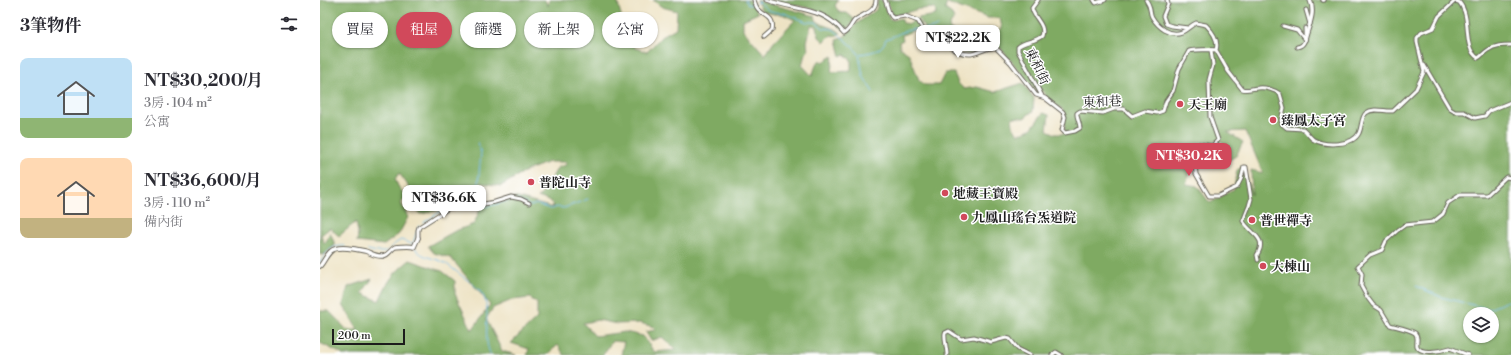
<!DOCTYPE html>
<html lang="zh-TW">
<meta charset="utf-8">
<style>
:root{--surface:#fff;--page:#f7f7f7;--text:#2b2b33;--muted:#7c7c81;--accent:#d1495b}
body{margin:0;font-family:"Libre Bodoni","Noto Serif TC",serif;background:var(--page);color:var(--text);height:100vh;display:flex;flex-direction:column;font-size:15px;white-space:nowrap}
*{box-sizing:border-box;margin:0}
p{font-size:13px;color:var(--muted)}
.icon{flex:none;width:22px;height:22px;fill:none;stroke:currentColor;stroke-width:2;stroke-linecap:round;stroke-linejoin:round}
.map{position:relative;flex:1;overflow:hidden}
.side{display:flex;flex-direction:column;background:var(--surface);width:320px}
.side>*{flex:none}
.top-card{position:absolute;left:12px;top:12px;width:380px;height:36px;display:flex;gap:8px}
.controls{position:absolute;left:1143px;top:307px;display:grid;gap:8px}
.controls a{display:grid;place-items:center;width:36px;height:36px;border-radius:50%;background:var(--surface);box-shadow:0 1px 3px #0004;font-size:20px}
.scale{position:absolute;left:12px;bottom:10px;width:73px;box-sizing:border-box;padding-left:4px;border:2px solid #1c1c1c;border-top:0;font-size:11px;line-height:14px;white-space:nowrap;color:#1c1c1c;-webkit-text-stroke:3px #fff;paint-order:stroke}
.price{position:absolute;translate:-50% -34px;padding:0 9px;border-radius:8px;background:#fff;color:#222;font-size:13px;line-height:26px;filter:drop-shadow(0 1px 2px #0008)}
.price::after{content:'';position:absolute;left:50%;top:24px;width:12px;height:9px;margin-left:-6px;background:inherit;clip-path:polygon(0 0,100% 0,50% 100%)}
.price.on{background:var(--accent);color:#fff}
ul{padding:0;list-style:none}
li{display:flex;align-items:center;gap:12px;height:100px;padding:0 20px}
li span{display:grid;place-items:center;flex:none;width:112px;height:80px;border-radius:8px;color:#555}
li>.icon{margin-inline-start:auto}
span .icon{width:48px;height:48px;fill:#fffc;stroke-width:1}
li b{font-size:17px}
h2{display:flex;justify-content:space-between;align-items:center;height:48px;padding:0 20px;font-size:17px}
.chip{padding:0 14px;border-radius:18px;background:var(--surface);box-shadow:0 1px 3px #0004;font-size:14px;line-height:36px}
.chip.on{background:var(--accent);color:#fff}
main{display:flex;flex:1;min-height:0}
.map>svg:first-child{display:block}
</style>
<main>
<section class="side">
<h2>3筆物件<svg class="icon" aria-label="filters" viewBox="0 0 24 24"><path d="M4 7h16M4 17h16"/><circle cx="9" cy="7" r="2"/><circle cx="15" cy="17" r="2"/></svg></h2>
<ul>
<li><span style="background:linear-gradient(#bfe0f5 75%,#8fb573 0)"><svg class="icon" aria-label="home" viewBox="0 0 24 24"><path d="M3 11l9-7 9 7M6 9v11h12V9"/></svg></span><div><b>NT$30,200/月</b><p>3房 · 104 m²</p><p>公寓</p></div></li>
<li><span style="background:linear-gradient(#ffd9b3 75%,#c2b280 0)"><svg class="icon" aria-label="home" viewBox="0 0 24 24"><path d="M3 11l9-7 9 7M6 9v11h12V9"/></svg></span><div><b>NT$36,600/月</b><p>3房 · 110 m²</p><p>備內街</p></div></li>
</ul>
</section>
<div class="map">
<svg width="1191" height="355" viewBox="0 0 1191 355">
<rect width="100%" height="100%" fill="#fff"/>
<filter id="ink" filterUnits="userSpaceOnUse"><feTurbulence type="fractalNoise" baseFrequency=".025" numOctaves="2"/><feDisplacementMap in="SourceGraphic" scale="8" xChannelSelector="R" yChannelSelector="G"/><feConvolveMatrix kernelMatrix="1 2 1 2 8 2 1 2 1" color-interpolation-filters="sRGB"/></filter>
<filter id="wash" filterUnits="userSpaceOnUse"><feTurbulence type="fractalNoise" baseFrequency=".012" numOctaves="4" result="noise"/><feDisplacementMap in="SourceGraphic" scale="16" xChannelSelector="R" yChannelSelector="G"/><feGaussianBlur stdDeviation="0.9" result="paint"/><feColorMatrix in="noise" values="0 0 0 0 0 0 0 0 0 0 0 0 0 0 0 0 0 1.4 0 .05"/><feComposite in="paint" operator="in"/></filter>
<g filter="url(#wash)">
<rect width="100%" height="100%" fill="#ede2c2"/>
<!-- forest -->
<path fill="#7faa62" stroke="#4e633f" fill-rule="evenodd" d="M0,0H225L228,6L229,0H297L302,19L296,36L309,34L315,48L327,52L342,36L356,28L357,11L342,7L333,0H430L438,13L423,20V30L445,55L454,42L475,20L462,14H454L442,11L436,0L495,16L496,20C503,27 514,26 521,33L516,36L511,35L504,42L499,37L497,26L491,25L487,42L488,51L485,54L482,65L492,76L496,65L500,60L503,62L513,56L511,72L531,71V60L524,54L521,56L517,40L525,36L536,24L556,10L558,0H562L570,19L574,20L581,18L583,23L590,24L593,21L592,19L595,18L600,24V28L582,35L583,40L579,42L580,48L589,54L599,80L605,85H619L625,73H634L638,83L644,89L657,87L675,92L703,83L714,98L713,111L704,118L692,117L693,126L698,134L711,129L723,113L729,115L727,130L736,134H744C746,128 743,117 743,110L727,98L722,90L719,95L672,38L682,28L680,18H668L627,3L625,9L632,14L634,19L629,26L630,30C642,34 653,40 659,51L647,54L637,50L636,47L643,46V42L638,40L630,42L625,36H609L598,18L616,15L615,8L599,9L573,16C569,11 570,6 566,0H1191V355H301L304,342L292,341L283,355H244L238,345L226,355H207L209,349L191,343L217,318V303L210,298L192,300L173,308L166,319L182,351L196,355H22V354L0,343V311H9L27,330H38L23,305L28,287L52,279L42,293L59,301C68,281 72,274 90,260L122,271L135,281V294L152,330L170,305L131,258L114,253L108,246L135,231L154,224L162,204L195,197L233,208L232,202L218,197L223,193L238,167L246,165V162H229L206,171L181,186L161,183L145,199L128,208L100,214L87,184L79,173L75,179L78,186L86,197L81,203L88,217L79,234L64,245L37,242L38,233L36,222L19,236L10,228L1,235L4,243L7,240L10,232L15,245L5,254L0,255ZM925,131L943,173L931,170L932,195L922,167L917,170L914,189L890,203L877,186L866,184L870,173L869,149L880,143L902,141L907,150L900,157L903,163L916,156L923,142L907,132ZM1150,314H1172V336H1150ZM278,320L297,324L320,323L334,327L335,330L326,332L331,341L342,337L357,350L334,352L323,336L305,332L275,336L263,323Z
M450,0H518L515,6L520,13H527L535,20L527,29H522L514,21L490,8Z"/>
<g fill="none" stroke-linecap="round" stroke-linejoin="round">
<!-- stream -->
<path stroke="#6db9e7" stroke-width="1" d="M425,0L428,5L433,4
M436,3L439,2L448,10L454,12L464,13L487,22H496L503,28L513,29L529,43L539,54L543,76L553,92
M605,30L617,27
M540,54C551,52 562,52 566,39C582,34 583,28 602,30
M149,200L159,206H170L193,199
M197,200L210,206L217,204L230,209L238,207L244,208L268,199
M140,202L146,194L154,191L158,184L161,153L158,142
M103,223L129,206L142,202
M93,243L99,226
M95,248C102,259 115,257 125,263C131,267 154,285 159,290C175,307 160,335 171,355
M48,250C71,256 64,249 81,240L92,244L94,246
M0,263C6,252 11,245 25,246
M1096,286L1121,297L1169,309L1188,301L1191,302"/>
</g>
</g>
<g filter="url(#ink)">
<g fill="none" stroke-linecap="round" stroke-linejoin="round">
<!-- minor casing -->
<g stroke="#656156" stroke-width="5">
<path id="minor" d="M434,0C435,3 436,7 438,9C445,17 455,16 452,30L444,37
M447,0C476,11 503,6 524,33C530,30 531,24 535,20C543,14 556,12 556,0
M565,0C568,6 568,15 573,18L585,16L598,21L607,36L623,39C627,45 631,48 637,51C657,60 661,46 676,48L691,63L716,95L725,98L743,112L745,117L742,130L745,133L755,131L760,128C760,122 756,117 757,113L760,111L783,113L794,109H804L812,116L825,111L837,113L843,111L846,101L853,91L859,69L869,51C871,50 893,49 896,50
M718,0L712,8C713,18 726,24 722,36C715,42 704,41 698,47V51L722,96
M774,0L776,3L785,0
M826,0C832,8 829,12 832,17C838,27 850,37 862,32C867,30 871,25 876,23L886,25C892,31 899,41 896,50
M847,0L848,4L843,16L846,24L852,26L868,28
M986,10L990,24
M963,26L977,30L985,40
M977,47C987,45 985,36 985,28
M891,50L893,65L889,80L890,117L898,140L892,146L879,144L875,146L870,154L872,161L875,164L876,174L889,196H898L917,187L921,179L924,167H926L931,199L929,206L923,221C931,234 948,238 937,255L938,260
M896,50L908,71L922,89C928,91 932,88 938,88C945,87 955,90 960,94L964,108L961,120L962,124L967,128L983,129C987,132 990,138 994,140C1005,146 1033,146 1039,133C1042,127 1041,117 1046,113C1054,107 1065,112 1073,111L1096,89L1104,72L1097,42V38L1101,33L1113,28L1119,16L1135,1L1139,2C1153,18 1141,47 1158,58C1162,56 1164,52 1168,50C1175,45 1183,45 1191,45
M1104,65L1130,109L1135,112H1144L1155,118L1165,116L1169,111L1191,102
M98,238V230L99,227L129,208L140,207L146,200L153,197L164,204L175,202L191,197L201,199L209,203
M627,355C627,348 624,340 625,333L629,331L641,339L654,337L671,342L686,338L690,339L698,349L710,355
M732,355L736,352L741,355
M1148,355L1130,348C1121,351 1100,355 1097,346C1096,341 1099,337 1095,333C1089,329 1077,327 1070,325L1061,310L1053,305L1047,297L1041,286L1042,274L1038,266L1050,255L1062,250L1066,241L1078,230L1085,225L1113,222L1123,214L1128,203L1140,195H1167L1186,177L1191,178"/>
</g>
<!-- tertiary casing -->
<g stroke="#656156" stroke-width="5.5">
<path id="tertiary" d="M1003,0H1004
M985,40C988,26 996,14 990,0
M0,266C4,262 6,255 11,251C18,245 36,249 45,251C51,253 56,257 63,256C69,255 70,250 75,247C81,247 88,245 94,247L98,238"/>
</g>
<!-- minor -->
<use href="#minor" stroke="#fff" stroke-width="3"/>
<!-- tertiary -->
<use href="#tertiary" stroke="#fff" stroke-width="3.5"/>
</g>
</g>
<!-- markers -->
<g fill="#d1495b" stroke="#fff" stroke-width="1.5">
<circle cx="860" cy="104" r="4"/>
<circle cx="953" cy="120" r="4"/>
<circle cx="211" cy="182" r="4"/>
<circle cx="625" cy="193" r="4"/>
<circle cx="644" cy="217" r="4"/>
<circle cx="932" cy="220" r="4"/>
<circle cx="943" cy="266" r="4"/>
</g>
<g text-anchor="middle" stroke-width="3" stroke-linejoin="round" paint-order="stroke">
<!-- street labels -->
<g font-size="13" fill="#1c1c1c" stroke="#fff">
<text transform="translate(718 66) rotate(64)" y="5">東和街</text>
<text transform="translate(782 101) rotate(-2)" y="5">東和巷</text>
</g>
<!-- poi labels -->
<g font-size="13" font-weight="bold" fill="#1c1c1c" stroke="#fff" text-anchor="start">
<text x="868" y="109">天王廟</text>
<text x="961" y="125">臻鳳太子宮</text>
<text x="219" y="187">普陀山寺</text>
<text x="633" y="198">地藏王寶殿</text>
<text x="652" y="222">九鳳山瑤台炁道院</text>
<text x="940" y="225">普世禪寺</text>
<text x="951" y="271">大棟山</text>
</g>
</g>
</svg>
<div class="controls">
<a><svg class="icon" aria-label="layers" viewBox="0 0 24 24"><path d="M12 4l9 5-9 5-9-5zM3 14l9 5 9-5"/></svg></a>
</div>
<div class="scale">200 m</div>
<b class="price" style="left:638px;top:59px">NT$22.2K</b>
<b class="price on" style="left:869px;top:177px">NT$30.2K</b>
<b class="price" style="left:124px;top:219px">NT$36.6K</b>
<div class="top-card">
<a class="chip">買屋</a>
<a class="chip on">租屋</a>
<a class="chip">篩選</a>
<a class="chip">新上架</a>
<a class="chip">公寓</a>
</div>
</div>
</main>
